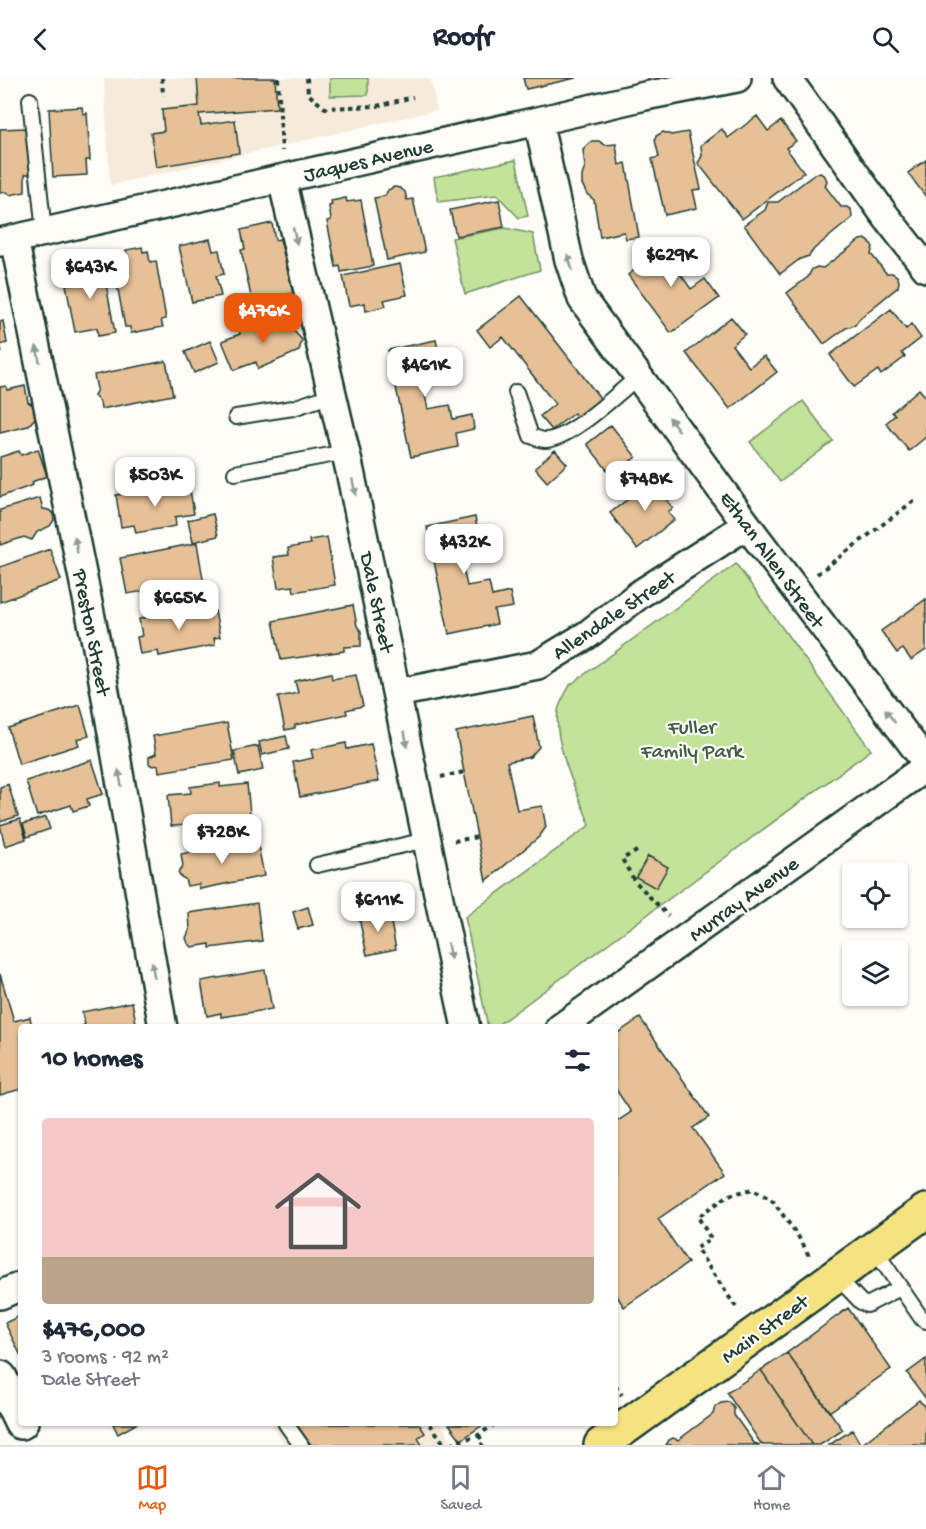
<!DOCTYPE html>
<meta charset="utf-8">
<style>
:root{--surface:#fff;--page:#f2f2f3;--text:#1f2937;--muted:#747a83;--line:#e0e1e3;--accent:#ea580c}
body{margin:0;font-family:"Gochi Hand",sans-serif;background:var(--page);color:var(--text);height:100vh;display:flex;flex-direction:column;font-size:22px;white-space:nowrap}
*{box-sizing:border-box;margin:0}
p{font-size:20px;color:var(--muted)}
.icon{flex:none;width:33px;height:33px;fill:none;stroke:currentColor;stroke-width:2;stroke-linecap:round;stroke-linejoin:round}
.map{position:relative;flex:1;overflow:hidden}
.panel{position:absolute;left:18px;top:946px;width:600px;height:402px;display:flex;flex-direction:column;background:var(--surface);border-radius:6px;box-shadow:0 2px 4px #0004}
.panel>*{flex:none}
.tools{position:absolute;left:842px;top:784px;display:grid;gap:12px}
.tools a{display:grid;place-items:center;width:66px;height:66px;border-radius:6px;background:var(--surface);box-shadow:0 2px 4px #0004;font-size:30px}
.price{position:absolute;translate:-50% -51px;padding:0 14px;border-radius:12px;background:#fff;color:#222;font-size:20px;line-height:39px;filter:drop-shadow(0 2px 3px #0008)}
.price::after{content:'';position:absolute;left:50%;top:36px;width:18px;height:14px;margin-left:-9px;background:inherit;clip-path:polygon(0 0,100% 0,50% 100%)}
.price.selected{background:var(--accent);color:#fff}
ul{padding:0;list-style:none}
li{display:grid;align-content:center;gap:12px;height:318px;padding:0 24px}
li span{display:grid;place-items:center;height:186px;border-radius:6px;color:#555}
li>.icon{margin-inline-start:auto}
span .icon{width:108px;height:108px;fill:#fffc;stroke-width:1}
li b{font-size:26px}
h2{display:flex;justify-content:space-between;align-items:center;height:72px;padding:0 24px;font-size:26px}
header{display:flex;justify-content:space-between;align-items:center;height:78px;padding:0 24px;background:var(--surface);font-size:27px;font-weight:800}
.menu{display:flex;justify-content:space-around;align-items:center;height:84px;border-top:2px solid var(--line);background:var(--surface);font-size:16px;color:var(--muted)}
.menu a{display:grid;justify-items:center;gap:3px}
.menu .selected{color:var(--accent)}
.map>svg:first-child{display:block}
</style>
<header><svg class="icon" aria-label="back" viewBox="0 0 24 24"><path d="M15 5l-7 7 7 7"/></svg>Roofr<svg class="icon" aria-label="search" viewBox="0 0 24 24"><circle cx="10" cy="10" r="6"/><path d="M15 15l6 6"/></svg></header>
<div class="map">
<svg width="926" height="1367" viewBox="0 0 926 1367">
<rect width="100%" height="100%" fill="#fdfcf7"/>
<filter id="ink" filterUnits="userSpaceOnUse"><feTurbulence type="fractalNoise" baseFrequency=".0167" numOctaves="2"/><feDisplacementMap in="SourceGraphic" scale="12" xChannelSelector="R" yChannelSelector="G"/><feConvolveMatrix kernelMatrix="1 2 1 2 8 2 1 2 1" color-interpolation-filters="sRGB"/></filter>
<g filter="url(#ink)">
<!-- built -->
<path fill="#f6eada" d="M104,0H430L437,32L110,107Z
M271,1346H441L454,1367H285Z"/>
<!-- green -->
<path fill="#c3e29a" stroke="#719067" stroke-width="1.5" d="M330,0H368V17L330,18Z
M516,82L528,138L519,140L497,117L438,124L434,99Z
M505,150L533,156L540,192L465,216L452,160Z
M803,323L833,363L780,404L750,364Z
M736,486L871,672L495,949H488L465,839L590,747C578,716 553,667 558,633C559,625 566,615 570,607Z"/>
<!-- building -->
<path fill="#e6c097" stroke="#1f3d34" stroke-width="1.5" d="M197,0H275L277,30L199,36L201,47L235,42L239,75L156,89L151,55L164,53L162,32L199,28Z
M523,0H576L526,11Z
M82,29L83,36L87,35L90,82H86L87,97L53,99L49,31Z
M757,38L768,53L781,43L796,63L786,70L804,94L742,141L698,85L702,78L701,67L722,51L728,60Z
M27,50L30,96H25V114L10,117L7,114L0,115V51Z
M663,54L671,57L688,54L701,111L693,112L697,130L665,137L652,81L659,79L655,62L656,58Z
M592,63H599L605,67L616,66L619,87L626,85L639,159L626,161L624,154L600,159L594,122L587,116L582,106V98L585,89L583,72Z
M926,82V119L908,95Z
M820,95L825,98L827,103L825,108L841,129H847L851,131L852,140L814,171L809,178L800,181L780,196L744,147L765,132L768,124H778L815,96Z
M394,109L400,110L405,114L407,122L413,121L425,174L387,182L374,120L385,118L388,112Z
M346,120L347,124L361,122L373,188L341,194L340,188L336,189L327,143L331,142L329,128L332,127L331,123Z
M499,122L504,149L456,158L450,132Z
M272,145L275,162L280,161L293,215L288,216L289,224L263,229L261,221L252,223L241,172L245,171L241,152Z
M210,161L213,173L219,172L224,196L216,198L221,218L192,224L179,168Z
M865,161L870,164L873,169L871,176L886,195H892L897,198L899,203L898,209L860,240L855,247L846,250L824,266L787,215L808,199L812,191L817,189L823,190L860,162Z
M675,162L687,178L674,187L691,211L705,201L719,220L671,255L628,197Z
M142,169L143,174L148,173L150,184L156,183L166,241L161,242L163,249L131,255L130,249H125L116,201L120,200L117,180L127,178L126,172Z
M102,185L115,255L98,258L97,250L75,254L66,207L70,206L68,191Z
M400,186L407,217L384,222L386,228L366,233L365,225L349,228L343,198Z
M521,218L603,324L580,343L574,335L552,352L540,338L555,326L503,259L490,269L477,252Z
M891,231L906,251L911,246L921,260L902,275L905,279L881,297L878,292L854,309L830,277Z
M731,239L745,256L732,267L749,289L764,278L777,294L730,331L686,275Z
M290,240L294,253L302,262L299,273L258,291L256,284L234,292L222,263L240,256L239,251L270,241L272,246Z
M3,243L7,265L0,267L2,274H0V244Z
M436,262L439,277L458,273L461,286L442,290L445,304L423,308L428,331L450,327L453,341L472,337L474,351L456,355L458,369L411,379L388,272Z
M210,263L219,284L194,295L185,274Z
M166,283L173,317L101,331L100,324L94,318L97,311L94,297Z
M6,308L7,312L25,308L28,324L33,327L36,339L28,348L0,355V309Z
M919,311L926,319V359L909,373L886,345L895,337L892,334Z
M611,347L636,379L611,397L587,366Z
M38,371L47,398L32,404L33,407L0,419V379L19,373L21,377Z
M555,372L567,386L547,404L535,390Z
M663,394L673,407L662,416L673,430L668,434L674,442L637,471L610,435Z
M189,406L194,436L175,439L176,448L136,455L134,447L121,449L116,417Z
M40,420L43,431L49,432L53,436L54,442L50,448L37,454L32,462L24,459L0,467V432Z
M213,436L218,458L193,464L188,442Z
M475,439L478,454L497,450L500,463L481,467L484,481L462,486L467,508L489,504L492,518L510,514L513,529L494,532L497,546L449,556L427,449Z
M327,459L335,507L294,514L293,508L278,510L273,479L289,477L288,470L310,466L309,462Z
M197,465L204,507L145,519L144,513L127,516L120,480Z
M50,471L61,502L0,524V489Z
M926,521V572L911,582L903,571L897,575L881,553Z
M207,527L208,534L215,533L220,559L214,560L215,567L159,578L158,573L140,576L137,559L142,558L139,541Z
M353,527L357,548L361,553V568L344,569V573L281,582L273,543Z
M331,595L332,601L356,597L363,628L346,632L347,636L295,647V650L285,652L278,619L298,615L295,603Z
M80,627L89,658L77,661L79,667L19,686L8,650Z
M533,638L539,669L530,679L507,684L517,732L542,728L546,749L539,759L486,803L456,654Z
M227,645L234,682L159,694L158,687L153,688L149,686V679L156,676L153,658Z
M286,658L289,671L262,677L259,664Z
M346,665L347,671L371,666L379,703L300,719L293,684L313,680L311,672Z
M258,668L263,692L239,697L234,673Z
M92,682L103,716L87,721L89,728L73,733L71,727L37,738L26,703Z
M220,705V709L247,706L251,745L188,753V747L171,748L168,717L191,715L190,709Z
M8,706L18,738L0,744V709Z
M46,739L50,751L27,759L23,746Z
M20,741L26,761L5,768L0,747Z
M257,761L264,798L200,811L199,806L187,808L185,801L181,799L178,795L183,788L181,776Z
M648,778L668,789L656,810L636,799Z
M257,825L262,863L210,870V866L192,869L188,865L186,860L190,851L189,835Z
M308,829L313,847L298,851L293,834Z
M389,834L396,871L367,877L359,840Z
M265,892L272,931L221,939V935L207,938L201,903Z
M0,896L14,943L30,939L32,950H21V1011L0,1017Z
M132,924L137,950H76L85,947L82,934Z
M640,940L709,1039L693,1050L725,1095L658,1141L688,1185L624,1229L615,1215V1045L631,1034L615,1010V957Z
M848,1230L891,1291L829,1334L787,1275Z
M21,1237V1278L5,1245Z
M787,1275L843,1352L820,1367H812L761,1292Z
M926,1281V1321L907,1295Z
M761,1292L812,1367H762L727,1315Z
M919,1322L926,1331V1367H861Z
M729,1324L734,1330V1337L754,1365L760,1367H666L669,1362L673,1360L678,1362L713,1336L715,1329L721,1325Z
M113,1346H136L118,1356Z
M296,1346H419L425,1355L418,1360L422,1367H311Z
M449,1346H484L461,1362Z
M852,1352L861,1367H829Z"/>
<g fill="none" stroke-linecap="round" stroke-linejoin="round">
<!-- lane casing -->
<g stroke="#1f3d34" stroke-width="18">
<path id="lane" d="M30,22L44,154
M516,314L531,358C535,359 540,362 545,362C570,362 619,314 639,298
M236,339L293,330L332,317
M235,395L346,374
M317,787L426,762
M874,1171L922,1241L926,1243
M836,1198L861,1224L867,1227L900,1210
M286,1346L301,1367"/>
</g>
<!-- street casing -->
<g stroke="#1f3d34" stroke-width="32">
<path id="street" d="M787,0L884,136L926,190
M538,43L569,182L582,221L752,454L926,684
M282,101L350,393L466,950
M14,161L99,579L163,950
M0,164L538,43L645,18L737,0
M397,615L538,587L587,557L640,516L747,447
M560,950L926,689
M0,1217L21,1208"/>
</g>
<!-- secondary casing -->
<g stroke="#1f3d34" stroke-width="38">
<path id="secondary" d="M0,1300L21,1344"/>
</g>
<!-- primary casing -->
<g stroke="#1f3d34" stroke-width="38">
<path id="primary" d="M601,1367L926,1133"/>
</g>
<!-- path -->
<path stroke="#1f3d34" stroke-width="4" stroke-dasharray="4.5 4.5" stroke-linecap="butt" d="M162,0L163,18
M278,0L282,73
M307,0L308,16L325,30L377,28L413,19
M817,496L915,422
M441,699L464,694
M454,763L477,759
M637,773L622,781L634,802L668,838
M736,1229L696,1170L711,1161L698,1139L729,1117L753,1111L773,1123L802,1164L809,1178
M615,1308L622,1317
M430,1346L445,1367
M479,1357L483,1365L481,1367
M451,1367L456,1364L477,1358L495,1346"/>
<!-- lane -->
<use href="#lane" stroke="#fdfcf7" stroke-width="14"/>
<!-- street -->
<use href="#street" stroke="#fdfcf7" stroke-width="27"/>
<!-- secondary -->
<use href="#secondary" stroke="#fdfcf7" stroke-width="33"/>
<!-- primary -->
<use href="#primary" stroke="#f5e382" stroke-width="33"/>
</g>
<!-- one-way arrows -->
<defs><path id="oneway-solid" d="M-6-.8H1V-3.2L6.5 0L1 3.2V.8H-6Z" transform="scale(1.5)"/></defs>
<g fill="#8e9c96">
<use href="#oneway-solid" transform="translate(295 158) rotate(77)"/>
<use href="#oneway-solid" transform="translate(570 184) rotate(-106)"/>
<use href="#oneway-solid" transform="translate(38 276) rotate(-101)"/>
<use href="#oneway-solid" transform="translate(674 346) rotate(-126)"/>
<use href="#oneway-solid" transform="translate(354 409) rotate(78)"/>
<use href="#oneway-solid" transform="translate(76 467) rotate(-101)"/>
<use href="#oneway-solid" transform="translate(890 638) rotate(-127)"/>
<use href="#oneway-solid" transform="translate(406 661) rotate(79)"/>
<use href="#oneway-solid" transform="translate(120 700) rotate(-100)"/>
<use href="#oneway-solid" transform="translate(449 873) rotate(78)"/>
<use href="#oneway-solid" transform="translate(153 892) rotate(-100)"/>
</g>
</g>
<g text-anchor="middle" stroke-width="4.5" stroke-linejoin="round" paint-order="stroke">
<!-- street labels -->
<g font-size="21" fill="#1f3d34" stroke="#fdfcf7">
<text transform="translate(368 81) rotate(-13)" y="7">Jaques Avenue</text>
<text transform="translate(773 481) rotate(54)" y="7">Ethan Allen Street</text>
<text transform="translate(378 524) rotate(78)" y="7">Dale Street</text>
<text transform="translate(613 536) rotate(-34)" y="7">Allendale Street</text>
<text transform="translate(93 554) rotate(79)" y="7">Preston Street</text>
<text transform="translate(743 820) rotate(-36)" y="7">Murray Avenue</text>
<text transform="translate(764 1250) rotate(-36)" y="7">Main Street</text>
</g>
<!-- park labels -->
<g font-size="21" fill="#405e48" stroke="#fdfcf7">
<text x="692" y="655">Fuller<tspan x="692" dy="24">Family Park</tspan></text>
</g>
</g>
</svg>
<div class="tools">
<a><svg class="icon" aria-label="locate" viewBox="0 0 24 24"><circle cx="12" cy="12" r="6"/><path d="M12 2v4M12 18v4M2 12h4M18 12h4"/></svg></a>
<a><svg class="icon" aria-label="layers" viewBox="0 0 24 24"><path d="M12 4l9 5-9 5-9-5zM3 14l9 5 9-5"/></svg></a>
</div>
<b class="price" style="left:671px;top:210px">$629K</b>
<b class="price" style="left:90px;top:222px">$643K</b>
<b class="price selected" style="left:263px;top:266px">$476K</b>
<b class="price" style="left:425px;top:320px">$461K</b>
<b class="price" style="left:155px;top:430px">$503K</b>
<b class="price" style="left:645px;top:434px">$748K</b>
<b class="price" style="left:464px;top:497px">$432K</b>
<b class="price" style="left:179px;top:553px">$665K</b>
<b class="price" style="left:222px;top:787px">$728K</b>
<b class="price" style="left:378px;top:855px">$611K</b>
<section class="panel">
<h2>10 homes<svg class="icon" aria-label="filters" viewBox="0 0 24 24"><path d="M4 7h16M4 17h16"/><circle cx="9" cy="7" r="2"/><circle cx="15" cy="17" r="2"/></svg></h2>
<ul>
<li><span style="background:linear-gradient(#f6c9c9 75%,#b9a48a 0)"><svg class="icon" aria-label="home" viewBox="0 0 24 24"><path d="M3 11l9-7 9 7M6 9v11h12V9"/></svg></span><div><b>$476,000</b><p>3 rooms · 92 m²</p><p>Dale Street</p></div></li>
</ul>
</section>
</div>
<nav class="menu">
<a class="selected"><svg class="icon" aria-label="map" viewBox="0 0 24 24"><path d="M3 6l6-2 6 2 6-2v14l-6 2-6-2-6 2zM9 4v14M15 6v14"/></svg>Map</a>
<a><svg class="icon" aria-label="saved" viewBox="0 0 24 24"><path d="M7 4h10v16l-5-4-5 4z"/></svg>Saved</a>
<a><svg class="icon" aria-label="home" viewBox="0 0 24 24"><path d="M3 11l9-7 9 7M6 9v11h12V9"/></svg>Home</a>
</nav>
